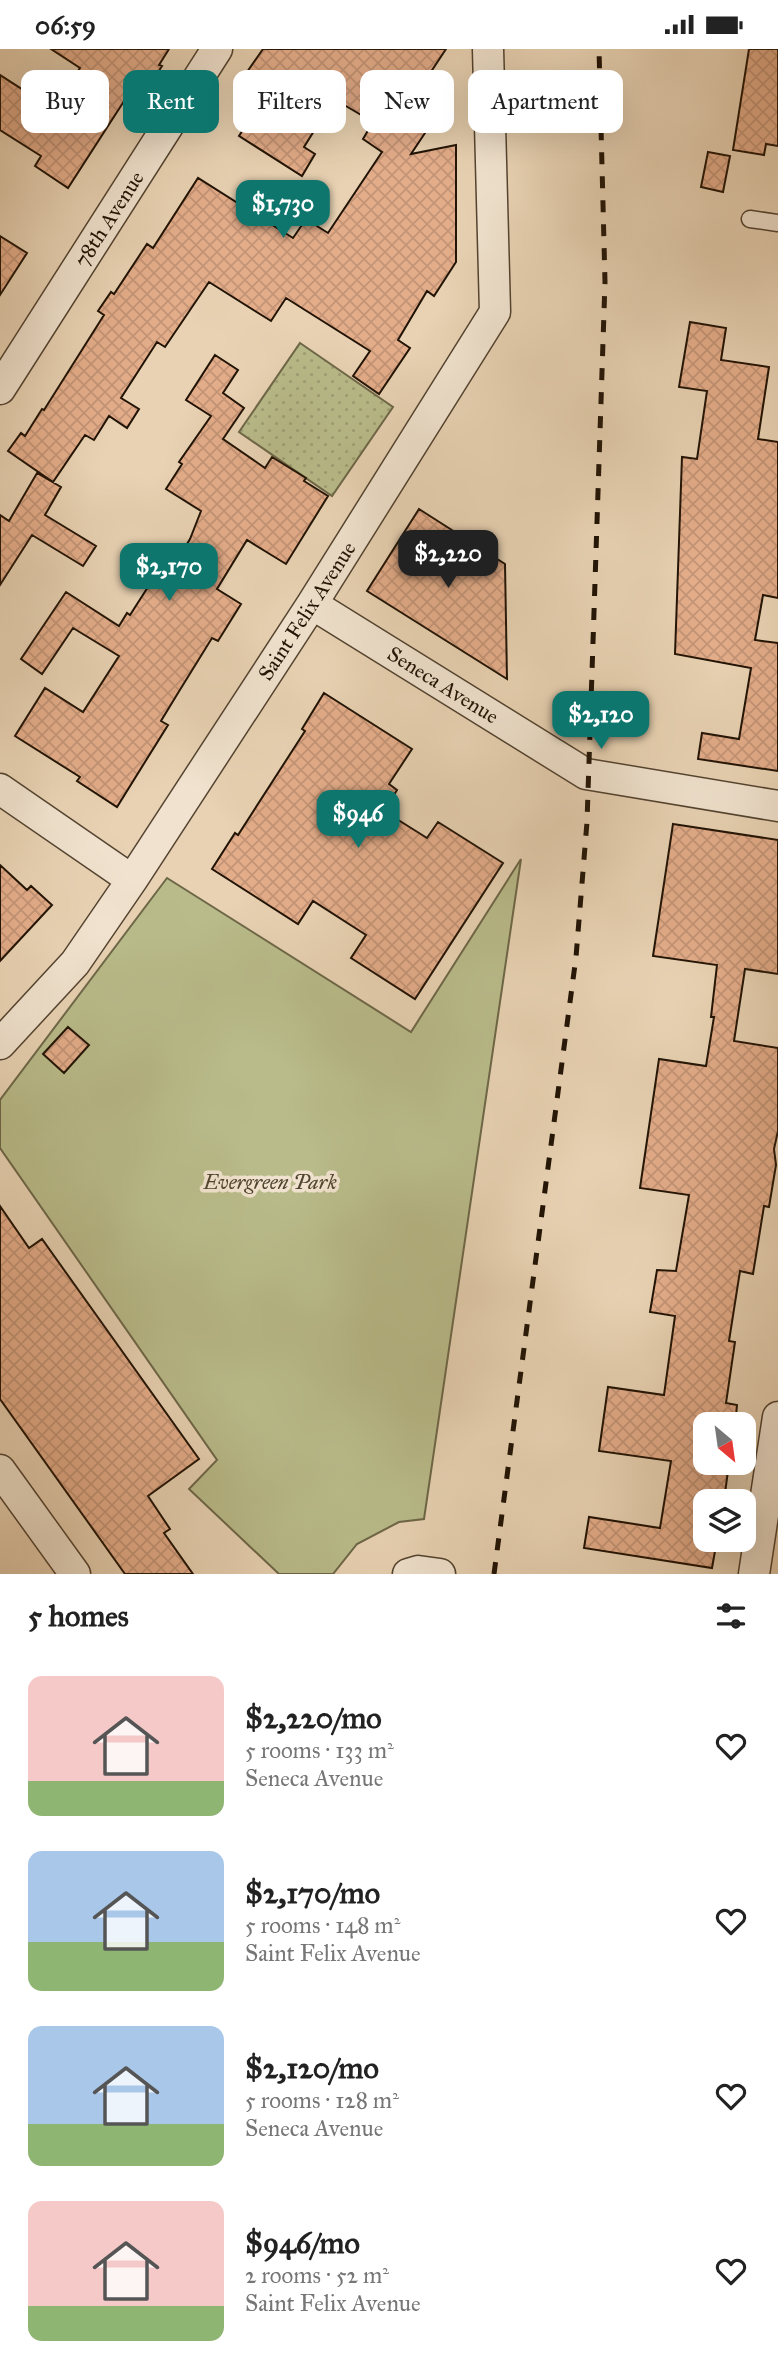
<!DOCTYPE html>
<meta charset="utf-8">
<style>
:root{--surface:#fff;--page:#f2f2f2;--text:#222;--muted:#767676;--accent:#0f766e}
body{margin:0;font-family:"IM FELL Great Primer",serif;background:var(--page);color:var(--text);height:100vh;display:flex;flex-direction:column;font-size:26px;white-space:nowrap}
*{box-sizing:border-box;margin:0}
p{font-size:23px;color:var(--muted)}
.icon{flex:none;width:38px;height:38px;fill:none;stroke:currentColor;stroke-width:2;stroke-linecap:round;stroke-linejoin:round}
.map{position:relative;height:1525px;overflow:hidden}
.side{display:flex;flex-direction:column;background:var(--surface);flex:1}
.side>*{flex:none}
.hud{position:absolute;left:21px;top:21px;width:737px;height:63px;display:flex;gap:14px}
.needle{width:46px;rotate:151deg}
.tools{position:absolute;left:693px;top:1363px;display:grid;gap:14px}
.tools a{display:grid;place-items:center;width:63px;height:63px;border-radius:14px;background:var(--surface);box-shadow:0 7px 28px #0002;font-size:35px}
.price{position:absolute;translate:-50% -60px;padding:0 16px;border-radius:14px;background:var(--accent);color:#fff;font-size:23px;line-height:46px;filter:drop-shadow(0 2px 4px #0008)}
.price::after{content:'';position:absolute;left:50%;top:42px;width:21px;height:16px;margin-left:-10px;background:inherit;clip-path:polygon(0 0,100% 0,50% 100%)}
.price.on{background:#222;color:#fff}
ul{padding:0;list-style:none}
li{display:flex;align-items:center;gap:21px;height:175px;padding:0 28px}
li span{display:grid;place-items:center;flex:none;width:196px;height:140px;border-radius:14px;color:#555}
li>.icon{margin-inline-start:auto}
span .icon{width:84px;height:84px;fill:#fffc;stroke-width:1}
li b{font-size:30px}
h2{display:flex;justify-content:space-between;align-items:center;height:84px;padding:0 28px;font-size:30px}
.chip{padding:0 24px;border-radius:14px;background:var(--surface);box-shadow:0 7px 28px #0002;font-size:24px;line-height:63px}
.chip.on{background:var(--accent);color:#fff}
.status{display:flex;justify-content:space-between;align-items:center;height:49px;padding:0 35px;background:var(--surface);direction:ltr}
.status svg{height:19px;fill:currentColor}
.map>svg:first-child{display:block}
</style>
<div class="status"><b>06:59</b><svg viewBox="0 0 49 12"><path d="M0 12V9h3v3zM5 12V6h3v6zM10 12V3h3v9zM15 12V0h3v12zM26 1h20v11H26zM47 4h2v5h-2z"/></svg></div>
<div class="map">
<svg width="778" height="1525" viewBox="0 0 778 1525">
<defs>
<pattern id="garden-dots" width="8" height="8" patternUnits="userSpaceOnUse" patternTransform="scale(1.75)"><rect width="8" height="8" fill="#b9bb8a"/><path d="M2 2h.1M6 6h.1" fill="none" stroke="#9fa076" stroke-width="1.8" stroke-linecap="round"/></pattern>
<pattern id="building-cross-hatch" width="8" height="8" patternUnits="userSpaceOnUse" patternTransform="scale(1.75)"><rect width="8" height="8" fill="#e4ad8a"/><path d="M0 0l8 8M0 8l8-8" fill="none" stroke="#c39476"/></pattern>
</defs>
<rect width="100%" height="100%" fill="#e8d2b3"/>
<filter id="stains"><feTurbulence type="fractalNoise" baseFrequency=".00286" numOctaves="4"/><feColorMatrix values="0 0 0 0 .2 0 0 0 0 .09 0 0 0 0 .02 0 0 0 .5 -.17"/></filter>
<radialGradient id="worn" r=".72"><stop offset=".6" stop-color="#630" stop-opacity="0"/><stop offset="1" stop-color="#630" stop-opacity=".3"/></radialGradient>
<!-- green -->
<path fill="#b9bb8a" stroke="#6d6748" stroke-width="2" d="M521,810L424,1470L399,1473L357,1495L333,1525H279L189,1440L217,1411L0,1099V1051L167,829L411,983Z"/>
<!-- garden -->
<path fill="url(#garden-dots)" stroke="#6d6748" stroke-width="2" d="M300,294L393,358L332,447L239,383Z"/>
<!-- building -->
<path fill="url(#building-cross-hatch)" stroke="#211305" stroke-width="2" d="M51,0H169L159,16L162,17L137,55L126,49L68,139L35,117L41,107L0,81V26L53,60L80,19Z
M263,0H446L419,41L443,57L411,105L456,96V213L434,247L427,242L398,291L410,299L379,345L353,327L370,302L286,249L271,272L209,233L165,298L157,293L121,349L139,360L127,379L109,367L94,391L85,386L53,433L8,402L21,384L25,387L42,360L44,361L104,266L98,262L111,243L114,245L147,195L153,199L198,129L293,189L306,170L328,184L382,103L363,90L373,73L334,50L304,98L315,105L302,127L239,87L254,64L244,58L258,34L245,26Z
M749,0H778V97L766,95L764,106L733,101Z
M708,103L730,107L723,143L701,138Z
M0,187L27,204L0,246Z
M690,273L726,279L721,311L769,318L758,390L778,393V549L763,546L755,591L778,594V722L698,710L702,684L739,690L751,619L675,605L682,408L697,410L707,342L679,338Z
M215,306L238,321L223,344L244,359L223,390L265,419L272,408L306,429L304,432L328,447L286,515L247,491L217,540L241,555L218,592L212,589L178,644L161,672L168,676L117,758L77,732L80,728L15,687L45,639L83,663L119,607L73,579L42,625L21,610L66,543L119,577L127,564L130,566L155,527L164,532L190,490L201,462L166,440L182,415L179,413L211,367L186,351Z
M37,424L61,438L45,466L96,497L83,517L32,486L0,536V466L9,472Z
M419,460L505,515L507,630L367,542Z
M324,644L412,700L389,735L397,741L384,762L427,789L438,773L503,814L415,950L351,909L366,886L313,852L298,875L212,820L235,784L238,786L305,682L302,680Z
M673,775L778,791V925L745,920L734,992L778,999V1082L774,1100L776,1116L769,1158L764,1157L753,1225L740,1222L729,1292L735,1293L726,1354L737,1356L735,1376H705V1414H729L724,1452H705V1491H717L712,1519L584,1499L589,1468L660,1479L671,1412L599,1402L608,1338L664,1346L675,1267L650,1263L657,1221L676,1222L689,1146L640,1139L659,1010L706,1017L714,968H711L717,916L653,907Z
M0,816L27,841L31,837L52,856L0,912Z
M68,978L89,996L64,1024L43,1005Z
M0,1157L29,1199L42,1190L199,1410L148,1447L170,1480L164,1484L193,1525H125L0,1350Z"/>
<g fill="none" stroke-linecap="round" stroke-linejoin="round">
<!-- service casing -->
<g stroke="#534330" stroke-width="19">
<path id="service" d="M750,170L778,174"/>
</g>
<!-- minor casing -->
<g stroke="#534330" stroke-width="33">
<path id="minor" d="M0,340L217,0
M312,555L586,725L778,757
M0,740L132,831
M0,995L75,914L132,831L312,555L495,263L488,0
M0,1421L75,1525
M408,1525L418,1522L440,1525
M754,1525L778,1368"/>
</g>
<!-- service -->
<use href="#service" stroke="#f0e2ce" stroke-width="16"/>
<!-- minor -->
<use href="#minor" stroke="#f0e2ce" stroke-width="30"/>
<!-- rail -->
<path stroke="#211305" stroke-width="5" stroke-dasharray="12 12" stroke-linecap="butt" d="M494,1525L576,908L587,773L605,233L599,0"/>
</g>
<g text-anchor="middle" stroke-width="7" stroke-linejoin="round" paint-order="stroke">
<!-- street labels -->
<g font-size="21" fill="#211305" stroke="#f0e2ce">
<text transform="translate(109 170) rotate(-57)" y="7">78th Avenue</text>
<text transform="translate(307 562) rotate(-57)" y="7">Saint Felix Avenue</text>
<text transform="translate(443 636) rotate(32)" y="7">Seneca Avenue</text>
</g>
<!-- park labels -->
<g font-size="21" font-style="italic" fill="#4f452d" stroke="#f0e2ce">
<text x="270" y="1140">Evergreen Park</text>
</g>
</g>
<rect width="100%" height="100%" filter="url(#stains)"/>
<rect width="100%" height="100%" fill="url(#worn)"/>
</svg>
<div class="tools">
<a><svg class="needle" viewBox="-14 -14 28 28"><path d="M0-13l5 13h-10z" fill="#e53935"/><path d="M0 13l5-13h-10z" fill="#767676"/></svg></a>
<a><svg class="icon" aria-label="layers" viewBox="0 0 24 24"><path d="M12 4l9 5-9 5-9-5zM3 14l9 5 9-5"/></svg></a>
</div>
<b class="price" style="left:283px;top:191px">$1,730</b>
<b class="price on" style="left:448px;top:541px">$2,220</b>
<b class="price" style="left:169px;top:554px">$2,170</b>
<b class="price" style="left:601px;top:702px">$2,120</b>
<b class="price" style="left:358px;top:801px">$946</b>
<div class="hud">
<a class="chip">Buy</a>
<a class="chip on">Rent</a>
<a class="chip">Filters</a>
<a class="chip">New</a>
<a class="chip">Apartment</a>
</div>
</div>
<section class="side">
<h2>5 homes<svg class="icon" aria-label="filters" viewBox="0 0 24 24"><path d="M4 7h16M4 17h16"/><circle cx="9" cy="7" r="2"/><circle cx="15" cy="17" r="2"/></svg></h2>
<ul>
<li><span style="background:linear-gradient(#f6c9c9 75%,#8fb573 0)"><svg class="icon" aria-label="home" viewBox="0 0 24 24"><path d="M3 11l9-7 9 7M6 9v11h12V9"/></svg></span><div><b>$2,220/mo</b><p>5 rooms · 133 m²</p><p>Seneca Avenue</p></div><svg class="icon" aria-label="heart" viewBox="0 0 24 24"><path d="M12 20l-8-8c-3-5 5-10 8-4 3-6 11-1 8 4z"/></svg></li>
<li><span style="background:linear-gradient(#a9c7e8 65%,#8fb573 0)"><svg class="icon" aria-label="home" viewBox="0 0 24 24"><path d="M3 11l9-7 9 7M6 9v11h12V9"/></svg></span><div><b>$2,170/mo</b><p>5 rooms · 148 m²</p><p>Saint Felix Avenue</p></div><svg class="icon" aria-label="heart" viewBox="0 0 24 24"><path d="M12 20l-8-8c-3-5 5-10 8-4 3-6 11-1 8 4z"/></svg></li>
<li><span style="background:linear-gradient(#a9c7e8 70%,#8fb573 0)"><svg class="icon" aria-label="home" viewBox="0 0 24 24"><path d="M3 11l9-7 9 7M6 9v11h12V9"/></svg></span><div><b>$2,120/mo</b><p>5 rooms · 128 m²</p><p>Seneca Avenue</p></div><svg class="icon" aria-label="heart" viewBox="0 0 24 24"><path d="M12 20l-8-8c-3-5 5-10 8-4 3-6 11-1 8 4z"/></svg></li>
<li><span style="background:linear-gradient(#f6c9c9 75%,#8fb573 0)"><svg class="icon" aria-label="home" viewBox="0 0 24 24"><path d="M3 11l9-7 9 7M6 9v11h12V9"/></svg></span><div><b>$946/mo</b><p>2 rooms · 52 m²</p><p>Saint Felix Avenue</p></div><svg class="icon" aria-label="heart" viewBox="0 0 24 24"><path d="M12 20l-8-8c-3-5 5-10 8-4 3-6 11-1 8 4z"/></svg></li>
</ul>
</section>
